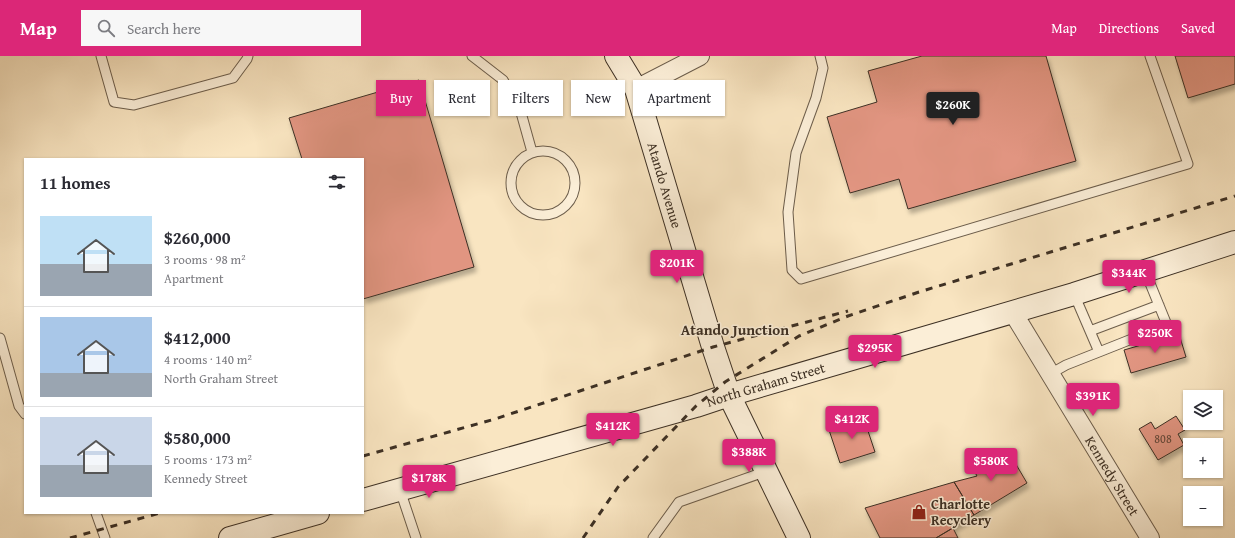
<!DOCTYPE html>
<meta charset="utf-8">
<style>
:root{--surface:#fff;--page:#f7f7f7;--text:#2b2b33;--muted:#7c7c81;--line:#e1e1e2;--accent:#db2777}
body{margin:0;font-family:"Gentium Book Plus",serif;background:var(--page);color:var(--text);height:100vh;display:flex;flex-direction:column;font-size:15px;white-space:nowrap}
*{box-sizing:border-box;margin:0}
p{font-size:13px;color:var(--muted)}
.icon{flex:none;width:22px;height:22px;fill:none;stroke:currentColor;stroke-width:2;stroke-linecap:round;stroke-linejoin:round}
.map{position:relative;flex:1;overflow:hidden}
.details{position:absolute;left:24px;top:102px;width:340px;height:356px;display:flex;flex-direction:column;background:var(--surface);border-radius:0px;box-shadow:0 1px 3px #0004}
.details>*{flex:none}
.banner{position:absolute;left:376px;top:24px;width:380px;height:36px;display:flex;gap:8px}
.tools{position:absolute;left:1183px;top:334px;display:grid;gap:8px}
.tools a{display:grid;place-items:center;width:40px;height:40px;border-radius:0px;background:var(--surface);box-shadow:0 1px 3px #0004;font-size:20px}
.price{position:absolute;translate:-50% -34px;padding:0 9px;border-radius:4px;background:var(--accent);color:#fff;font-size:13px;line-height:26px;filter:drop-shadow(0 1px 2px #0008)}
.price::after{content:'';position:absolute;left:50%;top:24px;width:12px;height:9px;margin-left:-6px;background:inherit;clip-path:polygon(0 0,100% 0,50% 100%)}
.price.selected{background:#222;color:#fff}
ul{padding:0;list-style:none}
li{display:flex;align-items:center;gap:12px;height:100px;padding:0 16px}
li+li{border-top:1px solid var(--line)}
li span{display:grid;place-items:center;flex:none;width:112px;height:80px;border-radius:0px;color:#555}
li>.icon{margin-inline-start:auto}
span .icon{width:48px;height:48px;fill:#fffc;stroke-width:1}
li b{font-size:17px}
h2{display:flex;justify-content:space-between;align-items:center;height:48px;padding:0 16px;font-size:17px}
.tag{padding:0 14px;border-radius:0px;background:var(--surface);box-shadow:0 1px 3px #0004;font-size:14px;line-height:36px}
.tag.selected{background:var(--accent);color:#fff}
header{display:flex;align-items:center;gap:24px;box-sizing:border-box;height:56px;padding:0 20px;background:var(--accent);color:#fff}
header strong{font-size:19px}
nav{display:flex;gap:22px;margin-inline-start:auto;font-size:14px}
.search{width:280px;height:36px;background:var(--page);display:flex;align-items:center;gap:10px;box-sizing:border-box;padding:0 14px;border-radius:0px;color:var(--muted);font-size:15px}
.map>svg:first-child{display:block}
</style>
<header>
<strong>Map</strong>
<div class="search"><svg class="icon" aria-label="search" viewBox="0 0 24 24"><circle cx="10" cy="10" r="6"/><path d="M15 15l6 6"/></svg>Search here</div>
<nav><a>Map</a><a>Directions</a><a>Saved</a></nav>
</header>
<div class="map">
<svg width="1235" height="482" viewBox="0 0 1235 482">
<defs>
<filter id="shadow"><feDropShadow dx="2.5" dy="4.5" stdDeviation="2" flood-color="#0004"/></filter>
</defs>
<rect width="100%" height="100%" fill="#f9e5c1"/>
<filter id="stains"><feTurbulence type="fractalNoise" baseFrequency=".005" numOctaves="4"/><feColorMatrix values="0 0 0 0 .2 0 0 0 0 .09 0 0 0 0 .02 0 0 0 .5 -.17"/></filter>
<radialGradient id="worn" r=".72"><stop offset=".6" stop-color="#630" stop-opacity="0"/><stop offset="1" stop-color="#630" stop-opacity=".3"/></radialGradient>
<!-- building -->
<path fill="#e19581" stroke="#3d3024" filter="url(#shadow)" d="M922,0H1046L1076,105L908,153L899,123L850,137L827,61L877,46L868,15Z
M1175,0H1235V28L1188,42Z
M419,24L474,211L363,243V103H302L289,62Z
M1179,278L1186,301L1131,317L1124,294Z
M863,360L875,396L840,407L828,371Z
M1176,360L1185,374L1178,378L1184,389L1158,404L1139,373L1151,366L1155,373Z
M1007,393L1027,427L974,459L954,426L977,420L973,413Z
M954,426L974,459L936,482H880L865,452Z
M953,472L958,482H936Z"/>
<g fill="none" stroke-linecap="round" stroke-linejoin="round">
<!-- service casing -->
<g stroke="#6c5d4b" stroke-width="11">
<path id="service" d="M101,0L114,46L134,49L233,22L247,3L248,0
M472,0L503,24L520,53L532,96
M820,0L823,12L816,42L796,97L788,156L792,214L801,223L1188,108L1150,0
M511 127a32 32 0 1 1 64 0a32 32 0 1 1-64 0Z
M1074,238L1099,296L1167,269L1145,215
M1090,275L1159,249
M0,282L19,350L25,358
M1050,318L1066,309L1099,296
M400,434L416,482
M96,457L105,482
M653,482L679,446L767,415"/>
</g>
<!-- minor casing -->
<g stroke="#6c5d4b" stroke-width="20">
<g id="minor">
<path d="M636,33L700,0"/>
<path id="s1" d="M1012,255L1150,482"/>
</g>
</g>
<!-- secondary casing -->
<g stroke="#3d3024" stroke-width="24">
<g id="secondary">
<path id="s2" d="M616,0L636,33L713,291L729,339L799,482"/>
<path id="s3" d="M363,444L696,350L729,339L1074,238L1235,186"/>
<path d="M230,482L318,457"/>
</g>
</g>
<!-- service -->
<use href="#service" stroke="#fbeed7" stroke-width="9"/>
<!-- minor -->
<use href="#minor" stroke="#fbeed7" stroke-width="18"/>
<!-- secondary -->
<use href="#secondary" stroke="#fbeed7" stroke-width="22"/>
<!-- rail -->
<path stroke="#3d3024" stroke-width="3" stroke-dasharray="7 7" stroke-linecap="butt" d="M363,400L495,363L713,291L848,255
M70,482L160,457
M583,482L618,431L696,350L725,326L799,280L848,260L919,236L1235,140"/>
</g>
<!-- icons -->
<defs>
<g id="shop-bare" transform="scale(1.2)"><path d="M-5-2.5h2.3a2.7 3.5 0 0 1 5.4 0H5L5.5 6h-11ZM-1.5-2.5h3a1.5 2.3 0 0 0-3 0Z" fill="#8f2418" stroke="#fbeed7" stroke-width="2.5" paint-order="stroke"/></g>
</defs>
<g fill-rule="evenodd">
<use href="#shop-bare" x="919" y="456"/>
</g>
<g text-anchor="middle" stroke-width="3" stroke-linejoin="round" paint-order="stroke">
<!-- number labels -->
<g font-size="12" fill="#66493b">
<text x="1163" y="387">808</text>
</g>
<!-- street labels -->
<g font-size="14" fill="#3d3024" stroke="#fbeed7">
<text dy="5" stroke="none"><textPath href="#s2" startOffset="139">Atando Avenue</textPath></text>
<text dy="5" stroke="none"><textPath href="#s3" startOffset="419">North Graham Street</textPath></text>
<text dy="5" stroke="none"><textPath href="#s1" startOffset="193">Kennedy Street</textPath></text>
</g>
<!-- poi labels -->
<g font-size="14" font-weight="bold" fill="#3d3024" stroke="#fbeed7" text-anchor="start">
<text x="931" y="453">Charlotte<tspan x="931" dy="16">Recyclery</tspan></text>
</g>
<!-- neighbourhood labels -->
<g font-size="15" font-weight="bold" fill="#3d3024" stroke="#fbeed7">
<text x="735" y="279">Atando Junction</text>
</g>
</g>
<rect width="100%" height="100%" filter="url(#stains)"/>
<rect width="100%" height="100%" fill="url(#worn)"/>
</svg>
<div class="tools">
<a><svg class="icon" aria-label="layers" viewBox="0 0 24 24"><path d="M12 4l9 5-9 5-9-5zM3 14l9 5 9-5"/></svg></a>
<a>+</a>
<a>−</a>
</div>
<b class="price selected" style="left:953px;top:70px">$260K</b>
<b class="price" style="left:677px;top:228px">$201K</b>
<b class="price" style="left:1129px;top:238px">$344K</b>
<b class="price" style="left:1155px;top:298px">$250K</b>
<b class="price" style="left:875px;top:313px">$295K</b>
<b class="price" style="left:1093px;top:361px">$391K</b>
<b class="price" style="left:852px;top:384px">$412K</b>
<b class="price" style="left:613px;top:391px">$412K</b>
<b class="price" style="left:749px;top:417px">$388K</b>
<b class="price" style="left:991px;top:426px">$580K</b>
<b class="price" style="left:429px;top:443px">$178K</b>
<div class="banner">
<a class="tag selected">Buy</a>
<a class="tag">Rent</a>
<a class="tag">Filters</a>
<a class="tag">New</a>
<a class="tag">Apartment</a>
</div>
<section class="details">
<h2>11 homes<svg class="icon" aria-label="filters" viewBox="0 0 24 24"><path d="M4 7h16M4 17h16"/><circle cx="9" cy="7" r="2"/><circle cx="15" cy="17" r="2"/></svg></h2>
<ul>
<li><span style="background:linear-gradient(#bfe0f5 60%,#9aa5b1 0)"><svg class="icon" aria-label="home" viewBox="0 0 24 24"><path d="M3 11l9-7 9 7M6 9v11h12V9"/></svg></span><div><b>$260,000</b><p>3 rooms · 98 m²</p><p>Apartment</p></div></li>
<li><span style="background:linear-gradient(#a9c7e8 70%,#9aa5b1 0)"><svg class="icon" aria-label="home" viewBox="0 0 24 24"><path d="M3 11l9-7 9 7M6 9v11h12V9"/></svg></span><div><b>$412,000</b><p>4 rooms · 140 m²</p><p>North Graham Street</p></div></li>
<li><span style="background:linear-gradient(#c9d6e8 60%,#9aa5b1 0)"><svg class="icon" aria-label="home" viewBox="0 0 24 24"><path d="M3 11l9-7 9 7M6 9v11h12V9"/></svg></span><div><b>$580,000</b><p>5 rooms · 173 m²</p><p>Kennedy Street</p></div></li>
</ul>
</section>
</div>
